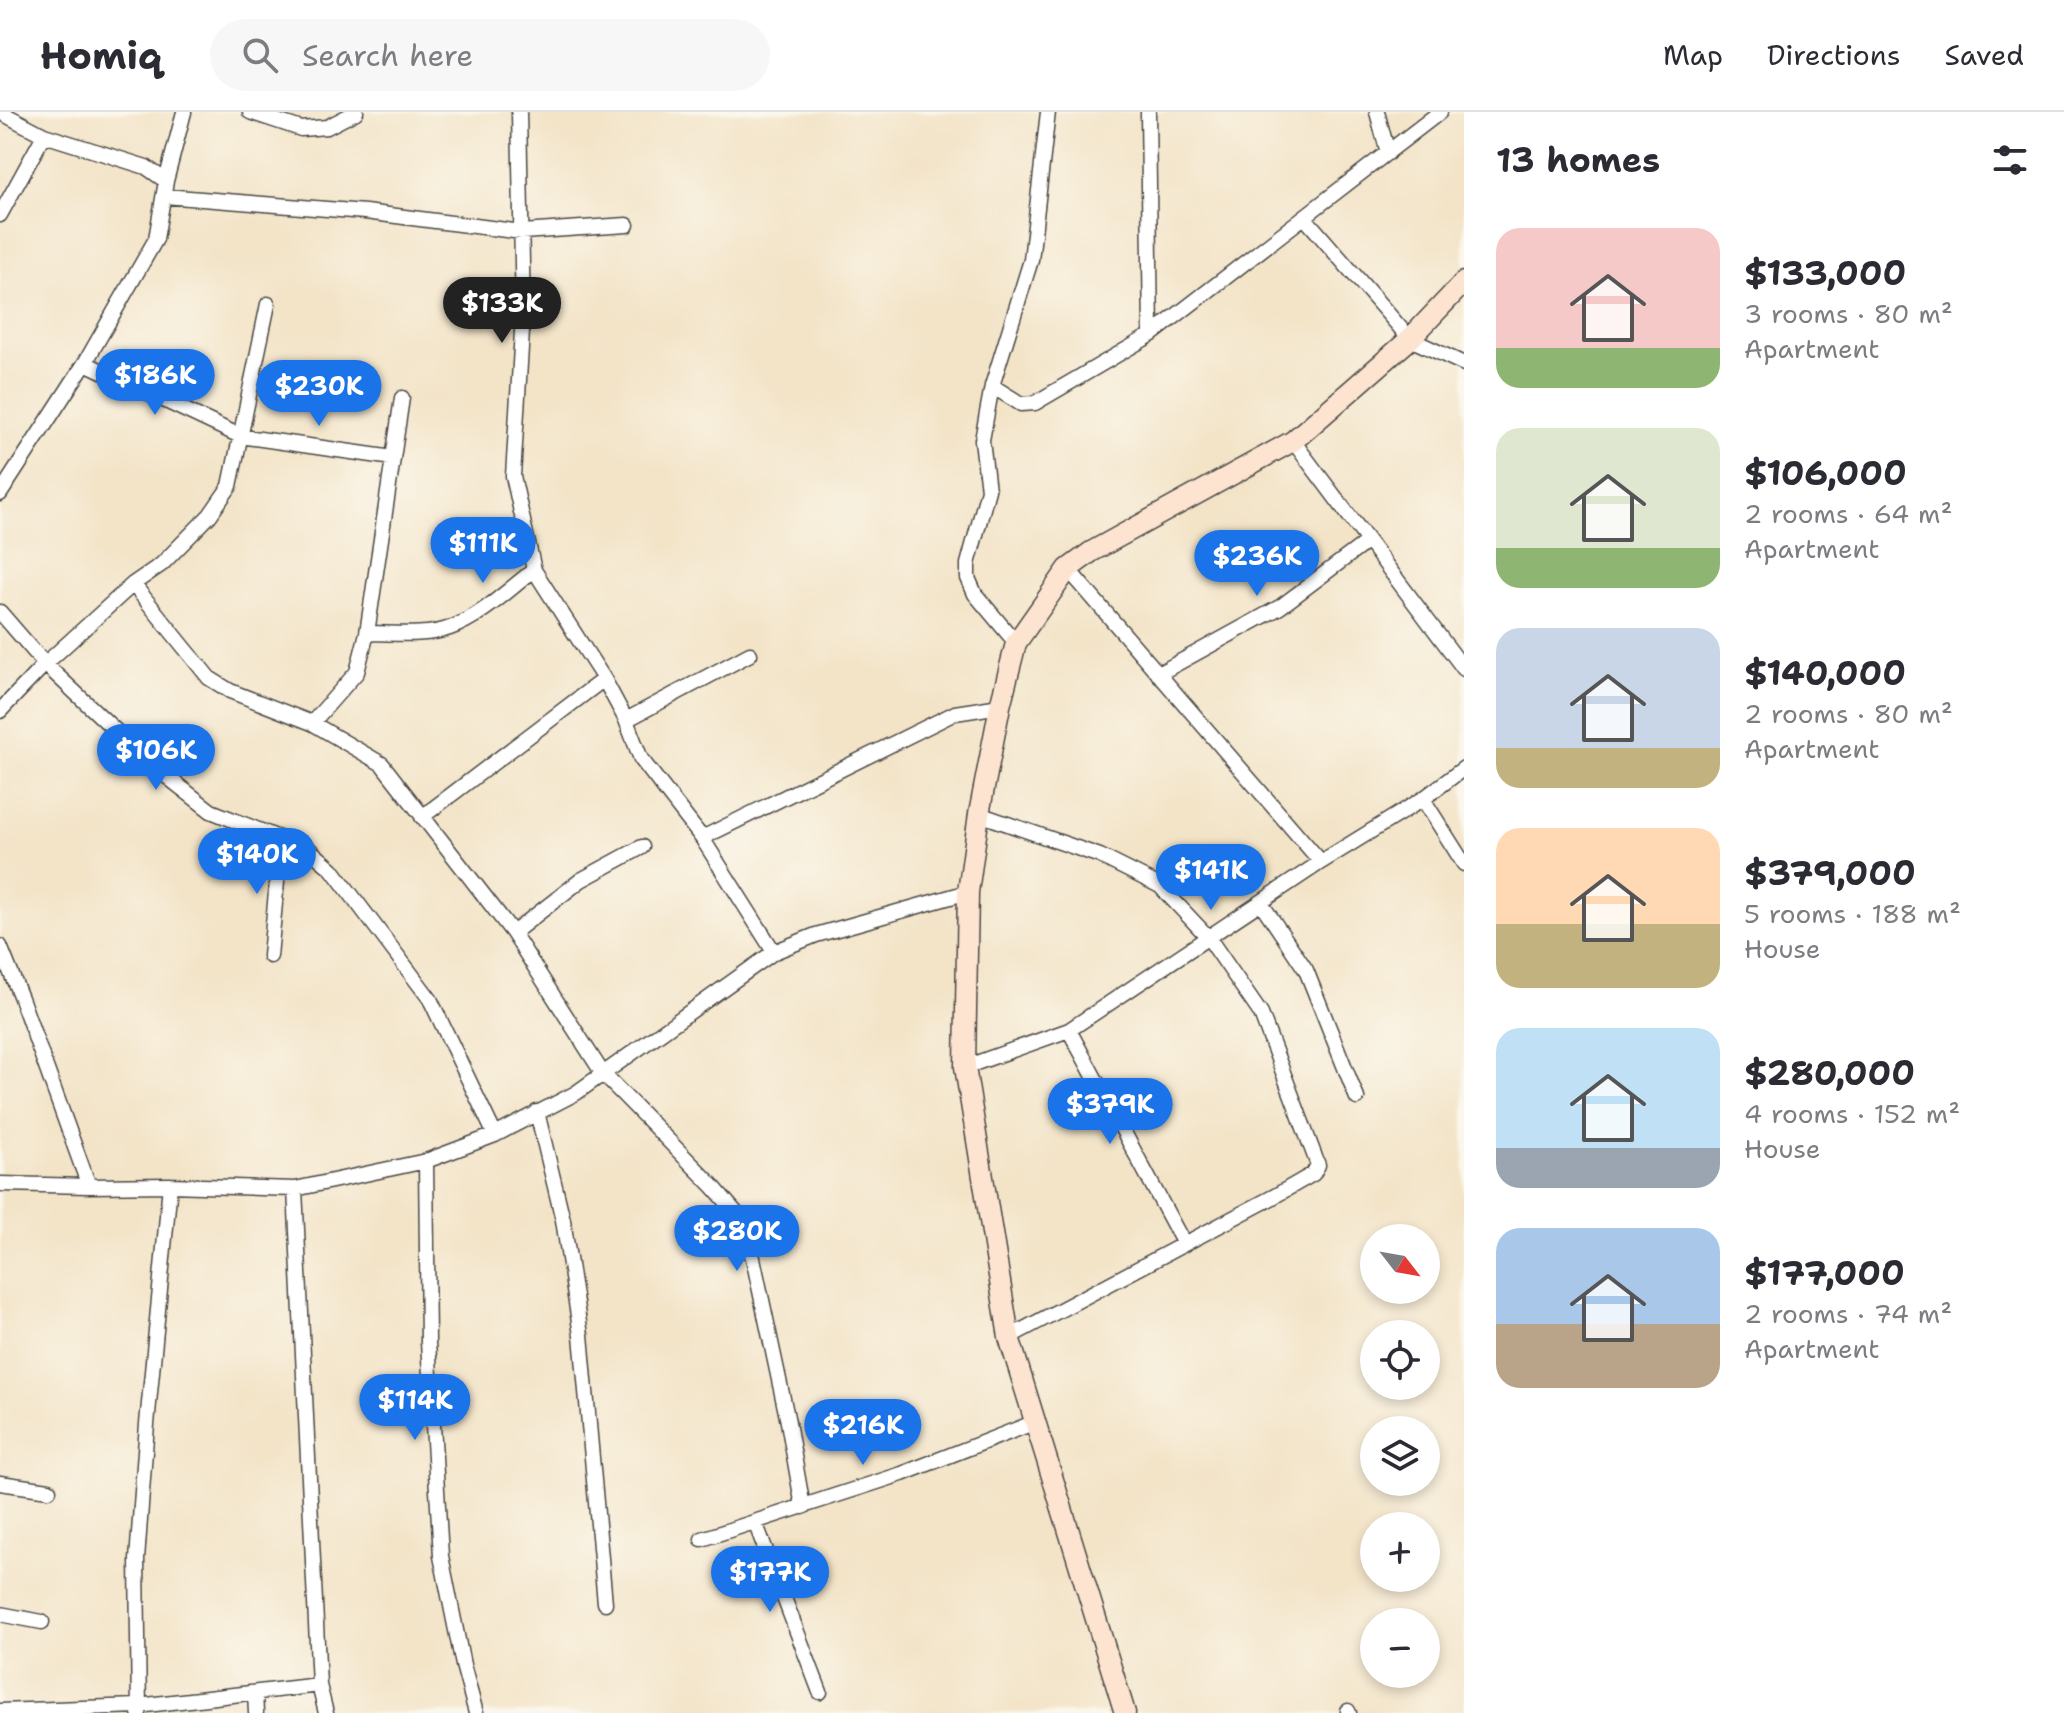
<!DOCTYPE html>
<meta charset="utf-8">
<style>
:root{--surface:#fff;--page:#f7f7f7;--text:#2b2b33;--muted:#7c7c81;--line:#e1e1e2;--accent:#1a73e8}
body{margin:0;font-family:"Shantell Sans",sans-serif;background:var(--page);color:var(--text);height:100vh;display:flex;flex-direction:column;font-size:30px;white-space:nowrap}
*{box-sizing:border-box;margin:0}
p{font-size:26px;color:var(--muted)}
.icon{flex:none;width:44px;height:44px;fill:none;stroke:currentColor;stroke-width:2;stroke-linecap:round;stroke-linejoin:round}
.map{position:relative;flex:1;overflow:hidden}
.panel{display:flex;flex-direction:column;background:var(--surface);width:600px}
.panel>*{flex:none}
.needle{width:52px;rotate:121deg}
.tools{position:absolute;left:1360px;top:1112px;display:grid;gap:16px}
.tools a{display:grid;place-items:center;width:80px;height:80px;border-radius:50%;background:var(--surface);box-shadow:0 4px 12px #0003;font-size:40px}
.price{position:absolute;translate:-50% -68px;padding:0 18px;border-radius:28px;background:var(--accent);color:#fff;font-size:26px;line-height:52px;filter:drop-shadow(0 2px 4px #0008)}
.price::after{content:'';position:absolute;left:50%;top:48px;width:24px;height:18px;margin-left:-12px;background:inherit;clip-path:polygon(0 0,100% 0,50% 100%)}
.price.active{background:#222;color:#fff}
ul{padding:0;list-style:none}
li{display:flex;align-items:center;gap:24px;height:200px;padding:0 32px}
li span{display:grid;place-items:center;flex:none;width:224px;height:160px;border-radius:24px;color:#555}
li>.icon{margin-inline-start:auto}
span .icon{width:96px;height:96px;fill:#fffc;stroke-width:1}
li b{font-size:34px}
h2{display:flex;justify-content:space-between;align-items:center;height:96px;padding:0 32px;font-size:34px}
header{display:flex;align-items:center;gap:48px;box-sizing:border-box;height:112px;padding:0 40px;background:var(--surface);border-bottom:2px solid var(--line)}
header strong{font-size:38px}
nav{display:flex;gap:44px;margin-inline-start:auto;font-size:28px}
.search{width:560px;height:72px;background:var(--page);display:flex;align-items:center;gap:20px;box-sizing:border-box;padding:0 28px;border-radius:44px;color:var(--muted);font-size:30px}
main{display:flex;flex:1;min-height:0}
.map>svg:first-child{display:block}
</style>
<header>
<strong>Homiq</strong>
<div class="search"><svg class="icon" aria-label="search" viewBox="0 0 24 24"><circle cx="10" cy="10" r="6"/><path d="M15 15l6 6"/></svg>Search here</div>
<nav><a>Map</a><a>Directions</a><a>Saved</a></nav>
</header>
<main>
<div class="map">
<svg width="1464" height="1601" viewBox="0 0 1464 1601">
<rect width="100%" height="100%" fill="#fbf7ec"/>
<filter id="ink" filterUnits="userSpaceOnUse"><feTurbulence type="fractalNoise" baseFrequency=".0125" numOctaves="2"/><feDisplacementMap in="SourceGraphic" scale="16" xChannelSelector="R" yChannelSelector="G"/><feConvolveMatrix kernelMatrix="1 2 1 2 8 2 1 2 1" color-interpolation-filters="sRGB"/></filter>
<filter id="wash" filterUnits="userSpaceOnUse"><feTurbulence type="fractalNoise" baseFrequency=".006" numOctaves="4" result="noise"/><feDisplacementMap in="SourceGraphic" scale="32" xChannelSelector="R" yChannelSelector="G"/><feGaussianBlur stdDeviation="1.8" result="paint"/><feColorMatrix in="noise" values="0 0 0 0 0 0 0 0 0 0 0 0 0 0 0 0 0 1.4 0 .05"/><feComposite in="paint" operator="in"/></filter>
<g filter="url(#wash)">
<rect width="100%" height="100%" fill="#f3e4c8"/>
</g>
<g filter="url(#ink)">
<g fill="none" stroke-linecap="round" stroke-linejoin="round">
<!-- street casing -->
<g stroke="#494743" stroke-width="17">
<path id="street" d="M0,0L44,23L146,55L166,69
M250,0L301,17L327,15L356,0
M519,0L523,203L513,364L534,458L604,567L626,608L641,647L702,726L774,840
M1148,0L1151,223
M1377,0L1388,41
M164,84L365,100L522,120L627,113
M0,103L44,23
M1305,106L1410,227L1464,252
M85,251L240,324L393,346
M992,274L1021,292L1035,291L1151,223L1440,0
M1293,329L1464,557
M0,382L85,251L156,127L166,69L184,0
M1068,457L1321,750
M133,472L209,566L230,579L312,611L382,652L513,821L603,962L713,1074L737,1102L753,1146L788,1310L803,1395
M0,500L45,552L152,653L211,699L311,739L332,757L430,887L495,1023
M367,521C394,521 425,525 450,516C481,505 509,477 534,458
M1016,531L975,482L968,466V452L988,378L982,328L992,274L1031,148L1048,0
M1158,562L1280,495L1368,429
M0,599L45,552L133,472L162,452L210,403L230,374L268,192
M626,608L750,542
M312,611L357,560L367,521L402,286
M1423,687L1464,752
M979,702L1100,744L1160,774L1208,825L1261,902L1318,1053L1313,1062L1273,1085L1009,1225
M422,705L604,567
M702,726L955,601L1000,594
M1261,791L1306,858L1357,986
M513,821L581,768L642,735
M0,834L21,886L89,1074
M270,844L281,727
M1069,918L1184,1132
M965,955L1069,918L1321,750L1423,687L1464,656
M537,1000L563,1108L581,1223L605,1491
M426,1049L428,1230L441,1444L463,1553L476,1601
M0,1072L89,1074L170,1073L295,1077L426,1049L495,1023L576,981L774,840L816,823L968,780
M295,1077L319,1573L326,1601
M0,1371L49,1378
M755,1410L820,1580
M702,1427L902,1362L1033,1311
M0,1502L42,1510
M255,1581L256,1601
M0,1599L138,1594L319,1573
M1348,1599L1349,1601
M139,1601L137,1448L147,1312L170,1073"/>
</g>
<!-- secondary casing -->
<g stroke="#494743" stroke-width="23">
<path id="secondary" d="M1125,1601L1009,1225L965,955L968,780L979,702L1000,594L1016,531L1068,457L1091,440L1293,329L1410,227L1464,170"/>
</g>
<!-- street -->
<use href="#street" stroke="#fff" stroke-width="14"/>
<!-- secondary -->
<use href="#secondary" stroke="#fde4d1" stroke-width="20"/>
</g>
</g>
</svg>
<div class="tools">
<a><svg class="needle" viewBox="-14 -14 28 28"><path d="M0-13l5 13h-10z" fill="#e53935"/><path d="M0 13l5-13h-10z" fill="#7c7c81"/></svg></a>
<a><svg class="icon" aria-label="locate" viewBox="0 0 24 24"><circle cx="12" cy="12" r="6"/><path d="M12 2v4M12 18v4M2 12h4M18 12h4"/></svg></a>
<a><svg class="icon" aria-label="layers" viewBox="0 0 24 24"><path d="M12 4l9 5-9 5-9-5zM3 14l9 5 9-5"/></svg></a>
<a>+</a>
<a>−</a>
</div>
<b class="price active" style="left:502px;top:233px">$133K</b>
<b class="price" style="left:155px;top:305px">$186K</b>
<b class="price" style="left:319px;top:316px">$230K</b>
<b class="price" style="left:483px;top:473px">$111K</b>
<b class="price" style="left:1257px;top:486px">$236K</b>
<b class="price" style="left:156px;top:680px">$106K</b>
<b class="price" style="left:257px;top:784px">$140K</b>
<b class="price" style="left:1211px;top:800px">$141K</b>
<b class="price" style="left:1110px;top:1034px">$379K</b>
<b class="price" style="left:737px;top:1161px">$280K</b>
<b class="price" style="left:415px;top:1330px">$114K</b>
<b class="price" style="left:863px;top:1355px">$216K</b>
<b class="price" style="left:770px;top:1502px">$177K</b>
</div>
<section class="panel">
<h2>13 homes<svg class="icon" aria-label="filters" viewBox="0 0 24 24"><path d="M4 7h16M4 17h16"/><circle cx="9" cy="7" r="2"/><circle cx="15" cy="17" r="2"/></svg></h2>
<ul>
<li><span style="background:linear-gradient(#f6c9c9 75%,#8fb573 0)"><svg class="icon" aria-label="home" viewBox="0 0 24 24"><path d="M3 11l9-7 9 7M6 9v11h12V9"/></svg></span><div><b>$133,000</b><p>3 rooms · 80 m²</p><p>Apartment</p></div></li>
<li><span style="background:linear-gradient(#dfe7d0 75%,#8fb573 0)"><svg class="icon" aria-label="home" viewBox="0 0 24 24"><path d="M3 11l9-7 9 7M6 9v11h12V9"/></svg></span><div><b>$106,000</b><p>2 rooms · 64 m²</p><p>Apartment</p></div></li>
<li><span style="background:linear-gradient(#c9d6e8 75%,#c2b280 0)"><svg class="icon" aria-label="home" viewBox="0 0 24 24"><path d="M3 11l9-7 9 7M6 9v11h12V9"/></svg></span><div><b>$140,000</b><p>2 rooms · 80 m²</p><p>Apartment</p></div></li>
<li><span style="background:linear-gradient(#ffd9b3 60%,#c2b280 0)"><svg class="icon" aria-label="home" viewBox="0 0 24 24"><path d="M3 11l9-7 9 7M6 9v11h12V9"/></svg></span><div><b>$379,000</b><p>5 rooms · 188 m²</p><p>House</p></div></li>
<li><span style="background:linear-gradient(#bfe0f5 75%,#9aa5b1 0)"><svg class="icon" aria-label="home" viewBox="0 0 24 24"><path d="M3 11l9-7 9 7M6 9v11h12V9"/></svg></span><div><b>$280,000</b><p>4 rooms · 152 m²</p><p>House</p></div></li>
<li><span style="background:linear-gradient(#a9c7e8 60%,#b9a48a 0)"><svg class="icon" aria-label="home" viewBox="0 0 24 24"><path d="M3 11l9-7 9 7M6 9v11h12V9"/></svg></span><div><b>$177,000</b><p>2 rooms · 74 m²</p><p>Apartment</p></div></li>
</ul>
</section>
</main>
